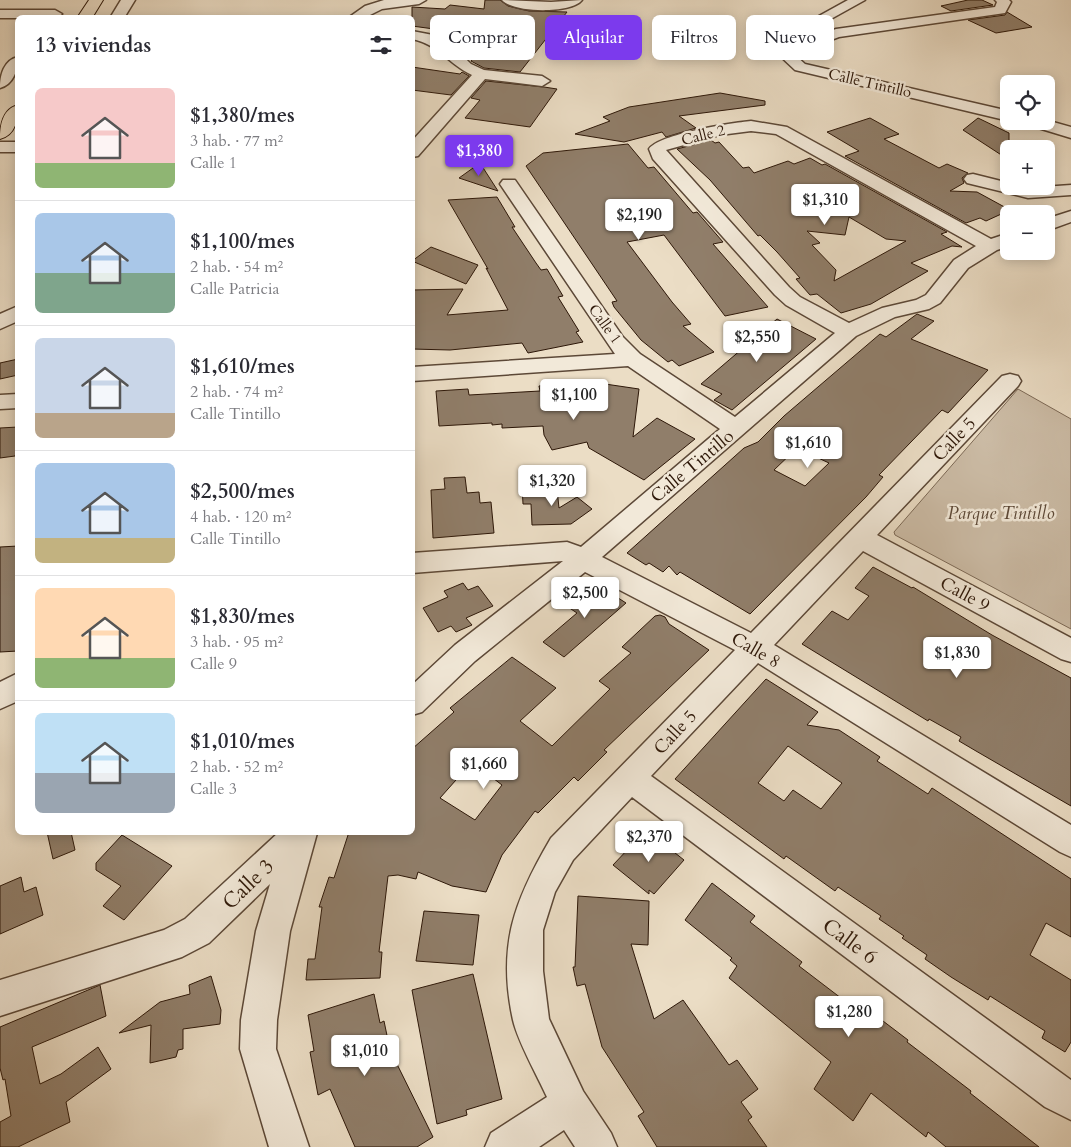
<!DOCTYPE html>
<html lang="es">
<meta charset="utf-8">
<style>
:root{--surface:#fff;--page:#f2f2f3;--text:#2b2b33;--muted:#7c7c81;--line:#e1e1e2;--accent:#7c3aed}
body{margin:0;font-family:Cardo,serif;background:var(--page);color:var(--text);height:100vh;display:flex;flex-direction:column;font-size:19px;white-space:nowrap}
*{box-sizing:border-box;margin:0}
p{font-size:16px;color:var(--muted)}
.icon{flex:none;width:28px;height:28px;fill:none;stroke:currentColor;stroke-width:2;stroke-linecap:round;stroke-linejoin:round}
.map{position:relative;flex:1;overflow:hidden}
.details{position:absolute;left:15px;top:15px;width:400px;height:820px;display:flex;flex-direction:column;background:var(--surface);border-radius:8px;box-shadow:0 2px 12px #0003}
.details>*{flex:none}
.banner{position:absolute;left:430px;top:15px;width:475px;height:45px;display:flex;gap:10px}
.controls{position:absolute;left:1000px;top:75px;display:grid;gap:10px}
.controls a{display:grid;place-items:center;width:55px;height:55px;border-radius:8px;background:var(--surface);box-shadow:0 2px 12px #0003;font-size:25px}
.price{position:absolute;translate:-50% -42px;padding:0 11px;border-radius:5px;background:#fff;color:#222;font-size:16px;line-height:32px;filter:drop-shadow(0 1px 2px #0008)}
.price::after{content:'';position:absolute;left:50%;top:30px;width:15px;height:11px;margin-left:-8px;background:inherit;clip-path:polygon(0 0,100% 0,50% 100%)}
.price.current{background:var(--accent);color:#fff}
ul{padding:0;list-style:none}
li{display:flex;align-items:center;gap:15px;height:125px;padding:0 20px}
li+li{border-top:1px solid var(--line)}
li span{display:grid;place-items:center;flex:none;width:140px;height:100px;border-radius:8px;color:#555}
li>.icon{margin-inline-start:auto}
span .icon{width:60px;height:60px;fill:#fffc;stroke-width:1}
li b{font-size:21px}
h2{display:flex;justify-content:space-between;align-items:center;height:60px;padding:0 20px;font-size:21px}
.tag{padding:0 18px;border-radius:8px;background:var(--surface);box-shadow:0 2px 12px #0003;font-size:18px;line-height:45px}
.tag.current{background:var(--accent);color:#fff}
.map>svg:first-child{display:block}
</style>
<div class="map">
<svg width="1071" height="1147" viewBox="0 0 1071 1147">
<rect width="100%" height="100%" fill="#ebddc5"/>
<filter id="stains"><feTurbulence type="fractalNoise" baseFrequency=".004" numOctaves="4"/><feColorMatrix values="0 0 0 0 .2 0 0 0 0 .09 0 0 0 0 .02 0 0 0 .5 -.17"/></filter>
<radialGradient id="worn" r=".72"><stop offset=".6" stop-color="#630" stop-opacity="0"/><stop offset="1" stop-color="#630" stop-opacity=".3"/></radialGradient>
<!-- green -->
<path fill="#cbbba5" stroke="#7c6956" d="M1018,389L1071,419V629L895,535L894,532Z"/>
<!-- building -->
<path fill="#907e6a" stroke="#2d1708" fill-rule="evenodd" d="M485,0H500L508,6L529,11L567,12L520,72L484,68L471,61L493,37L412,26V7L445,9L450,5L484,9Z
M968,0H982L993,5L951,11L941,6Z
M1007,12L1032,27L996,33L968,20L1005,15Z
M778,25L800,36L778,43L756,32Z
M412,67L460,74L462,72L469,76L451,95L412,90Z
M486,81L544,87L557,89L530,127L465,118L480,100L471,98Z
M720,93L765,101V105L679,116L696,128L666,137L662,132L624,142L575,134L610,121L603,117L629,107Z
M870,118L899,134L884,139L939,168L947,164L968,173L962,178L964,183L950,191L977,192L1010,210L986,221L980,218L966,223L845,156L859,151L827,132Z
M978,118L1009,133V160L963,130Z
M711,140L715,143L719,142L743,168L749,167L754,173L788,161L794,164L810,158L822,165L825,164L947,232L941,234L962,247L952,246L911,263L928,271L871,304L841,313L817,294L810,295L796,279L800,278L777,252L760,235L758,236L710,180L677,149ZM849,217L886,239L906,241L834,281L836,270L812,245L820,243L807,231L845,235Z
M628,144L648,168L654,167L693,213L697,212L723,242L713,244L768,307L725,316L664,235L627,242L672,302L691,324L683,326L714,352L679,366L672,360L668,362L641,340L614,307L612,302L617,301L526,166L543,153Z
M480,163L498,191L459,178Z
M497,197L515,227H512L536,263L541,270L547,269L563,296L558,297L579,331L576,332L583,342L528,353L522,343L450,350L412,349V290L463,289L447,315L508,310L486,268L488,269L448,200Z
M431,247L478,265L466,284L412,261Z
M917,314L934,321L911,339L988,370L948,413L942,410L879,475L883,477L866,497L750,614L680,572L677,575L669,566L663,572L649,563L646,565L627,553L744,448L758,442L784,416L880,334L886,337ZM797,448L829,463L805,486L774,470Z
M777,319L816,339L732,410L714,400L722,394L701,384Z
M18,359V375L0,379V363Z
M578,380L639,389L633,437L657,418L695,439L644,480L589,448L587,442L552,450L544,435L543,426L502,428V424L492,425V423L439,426L436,391L468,389L469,395L540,391L539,386L578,382Z
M18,427V450L15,456L0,458V428Z
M465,477L467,493L479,492L480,503L491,502L494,533L433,538L431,490L445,489L444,478Z
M522,485H543L544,490L557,489L559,508L577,497L592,509L571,524L532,525L531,504H523Z
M18,546V651L0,652V547Z
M873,567L912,588L913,587L992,635L1071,678V806L976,751L959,741L961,737L929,719L928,721L802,644L832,611L848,620L869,596L855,588Z
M463,583L468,590L478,586L493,606L466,618L472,625L456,632L451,626L438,632L423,608L448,597L444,591Z
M595,583L626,603L564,657L543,642L577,613L568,607Z
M660,615L665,617L669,624L709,650L604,750L607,752L578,781L574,777L538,813L535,811L502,855L486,892L452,886L418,872L416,879L398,875L388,876L379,952H382L380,978L306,980L308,959H315L322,907H319L329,877L334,878L349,832H412V749L454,712L450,708L512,657L556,688L520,721L552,746L610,689L599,681L631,653L622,647L655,616ZM472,762L502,785L475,820L440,798Z
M766,679L818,712L807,725L839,730L880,757L877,761L928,794L932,788L1071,879V937L1046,923L1030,955L1071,980V1042L1065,1052L1042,1038L1045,1031L990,996L988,1000L951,977L925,959L927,955L902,938L904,936L879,919L881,916L838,887L835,891L786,856L784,859L675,779ZM788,746L842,783L821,809L793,790L784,801L758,783Z
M646,830L684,860L654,894L649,890V894L613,865Z
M47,832H71L75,850L53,859Z
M122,835L172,866L124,920L103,906L121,886L96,870V863Z
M21,877L24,892L36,887L43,915L0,934V886Z
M712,883L755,916L750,922L802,962L799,966L854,1008L858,1002L908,1040L907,1042L971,1091L970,1093L1039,1147H946L928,1132L926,1137L871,1093L853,1121L814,1089L831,1062L729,978L737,966L730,960L732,958L685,920Z
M578,896L649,901L648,945L631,944L654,1019L683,1000L729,1065L737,1060L758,1089L741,1102L752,1117L748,1120L767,1147H657L638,1116L644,1112L602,1047L585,984L577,986L573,967H575Z
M424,911L479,915L473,965L416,961Z
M473,974L502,1099L466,1110L467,1115L437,1124L412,990Z
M211,976L221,1010L220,1024L183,1029V1049L178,1050L176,1057L150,1063L151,1025L119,1033L160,1002L190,994L189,985Z
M100,985L106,1016L32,1047L40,1084L61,1074L98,1047L111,1069L66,1102L70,1122L18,1147H0V1122L11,1116L5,1079L3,1080L0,1068V1027Z
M374,994L380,1023L384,1021L390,1050L433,1137L417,1147H355L330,1089L318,1095L310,1052L314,1051L308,1015Z"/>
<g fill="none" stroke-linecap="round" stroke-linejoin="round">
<!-- minor casing -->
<g stroke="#5c4837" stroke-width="3">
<path id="minor" d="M121,0H135L124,18H110Z
M384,0H426L419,4L382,9L364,18H348L365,6Z
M502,0L551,2L582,0C571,14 513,13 502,0Z
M848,0H865L811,30L806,31L799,27Z
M995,0H1009L1011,2L1005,13L839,37L794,54L805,64L1009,111V121L795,70L780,56L781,49L836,29L995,7L997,2Z
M0,10H55L62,14L57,18H0Z
M412,31L433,35L450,44L471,64L484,70L542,76L550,81L542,86L485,79L418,156L412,157V141L472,75C448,64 440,45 412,39Z
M18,57C18,69 14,84 0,88C0,75 4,60 18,57Z
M1046,120L1071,127V138L1025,124L1023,121Z
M751,121L787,127L991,239L1009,233V246L997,250L968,268L940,303L929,309L895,317L856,336L602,557L751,633L1002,376L1010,374L1018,376L1021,381L1018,386L877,535L1071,638V662L1061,659L863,551L774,645L1071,825V857L1060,852L758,663L651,776L1071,1080V1120L1045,1107L632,797L573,860L555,892L543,930V971L549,1019L583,1091L611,1133L617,1147H575L564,1130L539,1147H485L491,1133L547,1097C537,1075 518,1042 513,1020C497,946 514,901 551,838L735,650L585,572L475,661L422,712L412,715V685L455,645L563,561L412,573V553L567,542L581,547L720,429L628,366L412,381V367L615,354L500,184L503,180H515L623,337L640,354L735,417L835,333L786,305L775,295L653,159L649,149C659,134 731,123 751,121ZM751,131L776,134L976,246L954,260L926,295L916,300L882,308L849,323L800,297L789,287L666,150L720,135Z
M0,142H18V152H0Z
M973,174L1009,183V186L1028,188L1071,185V195L1028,198L967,183L964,179L967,175Z
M1071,211V222L1046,231V219Z
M18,306V321L0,329V314Z
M18,394V408L0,409V395Z
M18,673V701L0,709V682Z
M279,832L317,833L290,931L277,1020L276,1049L309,1147H269L240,1049L241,1020L256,931L270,884L209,943L182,957L0,1016V980L164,930L185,919Z"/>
</g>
<!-- major casing -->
<g stroke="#2d1708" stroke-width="2">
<path id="major" d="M89,0H103L92,18H77Z
M18,105C18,119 16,135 0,139C0,126 2,109 18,105Z"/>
</g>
<!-- minor -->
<use href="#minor" fill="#f2e9d9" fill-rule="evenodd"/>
<!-- major -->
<use href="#major" fill="#ebddc5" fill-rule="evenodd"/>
</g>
<g text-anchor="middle" stroke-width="5" stroke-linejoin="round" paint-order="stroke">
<!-- far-street labels -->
<g font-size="15" fill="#2d1708" stroke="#f2e9d9">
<text transform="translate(870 83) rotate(13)" y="5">Calle Tintillo</text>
<text transform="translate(703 135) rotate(-14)" y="5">Calle 2</text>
<text transform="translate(605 324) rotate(54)" y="5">Calle 1</text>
</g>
<!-- street labels -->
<g font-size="18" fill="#2d1708" stroke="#f2e9d9">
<text transform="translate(954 439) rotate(-46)" y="6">Calle 5</text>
<text transform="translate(692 466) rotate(-40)" y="6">Calle Tintillo</text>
<text transform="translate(965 594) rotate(28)" y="6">Calle 9</text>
<text transform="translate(756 650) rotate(30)" y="6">Calle 8</text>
<text transform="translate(675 732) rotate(-47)" y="6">Calle 5</text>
</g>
<!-- park labels -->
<g font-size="18" font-style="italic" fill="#5c4837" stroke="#f2e9d9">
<text x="1001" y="519">Parque Tintillo</text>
</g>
<!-- near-street labels -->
<g font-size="21" fill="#2d1708" stroke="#f2e9d9">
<text transform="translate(248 884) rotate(-44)" y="7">Calle 3</text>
<text transform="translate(850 941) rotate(36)" y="7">Calle 6</text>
</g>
</g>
<rect width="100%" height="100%" filter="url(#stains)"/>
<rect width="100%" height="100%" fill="url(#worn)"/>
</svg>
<div class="controls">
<a><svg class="icon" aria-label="locate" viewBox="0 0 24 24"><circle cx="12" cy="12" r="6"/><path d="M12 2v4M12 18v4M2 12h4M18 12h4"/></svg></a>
<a>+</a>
<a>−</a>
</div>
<b class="price current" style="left:479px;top:177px">$1,380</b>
<b class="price" style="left:825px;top:226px">$1,310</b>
<b class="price" style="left:639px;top:241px">$2,190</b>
<b class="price" style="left:757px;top:363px">$2,550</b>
<b class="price" style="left:574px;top:421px">$1,100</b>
<b class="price" style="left:808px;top:469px">$1,610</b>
<b class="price" style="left:552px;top:507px">$1,320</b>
<b class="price" style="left:585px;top:619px">$2,500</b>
<b class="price" style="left:957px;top:679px">$1,830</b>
<b class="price" style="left:484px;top:790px">$1,660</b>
<b class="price" style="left:649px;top:863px">$2,370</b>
<b class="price" style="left:849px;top:1038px">$1,280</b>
<b class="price" style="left:365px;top:1077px">$1,010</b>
<div class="banner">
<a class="tag">Comprar</a>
<a class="tag current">Alquilar</a>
<a class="tag">Filtros</a>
<a class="tag">Nuevo</a>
</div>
<section class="details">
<h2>13 viviendas<svg class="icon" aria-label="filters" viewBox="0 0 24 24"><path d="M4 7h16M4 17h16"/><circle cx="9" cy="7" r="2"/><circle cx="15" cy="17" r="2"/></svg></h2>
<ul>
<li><span style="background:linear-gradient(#f6c9c9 75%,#8fb573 0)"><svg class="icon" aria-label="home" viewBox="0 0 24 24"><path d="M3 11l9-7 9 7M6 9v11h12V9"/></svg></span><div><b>$1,380/mes</b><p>3 hab. · 77 m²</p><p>Calle 1</p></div></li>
<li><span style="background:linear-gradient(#a9c7e8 60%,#7fa58c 0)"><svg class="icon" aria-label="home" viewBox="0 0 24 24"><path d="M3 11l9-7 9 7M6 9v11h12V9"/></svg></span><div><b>$1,100/mes</b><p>2 hab. · 54 m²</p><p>Calle Patricia</p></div></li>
<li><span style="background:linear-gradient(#c9d6e8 75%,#b9a48a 0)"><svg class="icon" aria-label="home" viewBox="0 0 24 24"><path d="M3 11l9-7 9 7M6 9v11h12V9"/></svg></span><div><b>$1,610/mes</b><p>2 hab. · 74 m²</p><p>Calle Tintillo</p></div></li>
<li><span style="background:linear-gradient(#a9c7e8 75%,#c2b280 0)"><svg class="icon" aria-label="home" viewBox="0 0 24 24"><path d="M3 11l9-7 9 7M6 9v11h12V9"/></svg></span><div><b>$2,500/mes</b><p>4 hab. · 120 m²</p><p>Calle Tintillo</p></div></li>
<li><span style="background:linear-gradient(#ffd9b3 70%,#8fb573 0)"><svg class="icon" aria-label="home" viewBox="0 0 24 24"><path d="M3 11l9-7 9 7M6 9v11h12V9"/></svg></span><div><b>$1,830/mes</b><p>3 hab. · 95 m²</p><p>Calle 9</p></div></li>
<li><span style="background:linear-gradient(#bfe0f5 60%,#9aa5b1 0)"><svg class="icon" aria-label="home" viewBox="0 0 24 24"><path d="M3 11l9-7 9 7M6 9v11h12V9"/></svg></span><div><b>$1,010/mes</b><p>2 hab. · 52 m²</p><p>Calle 3</p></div></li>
</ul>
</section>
</div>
